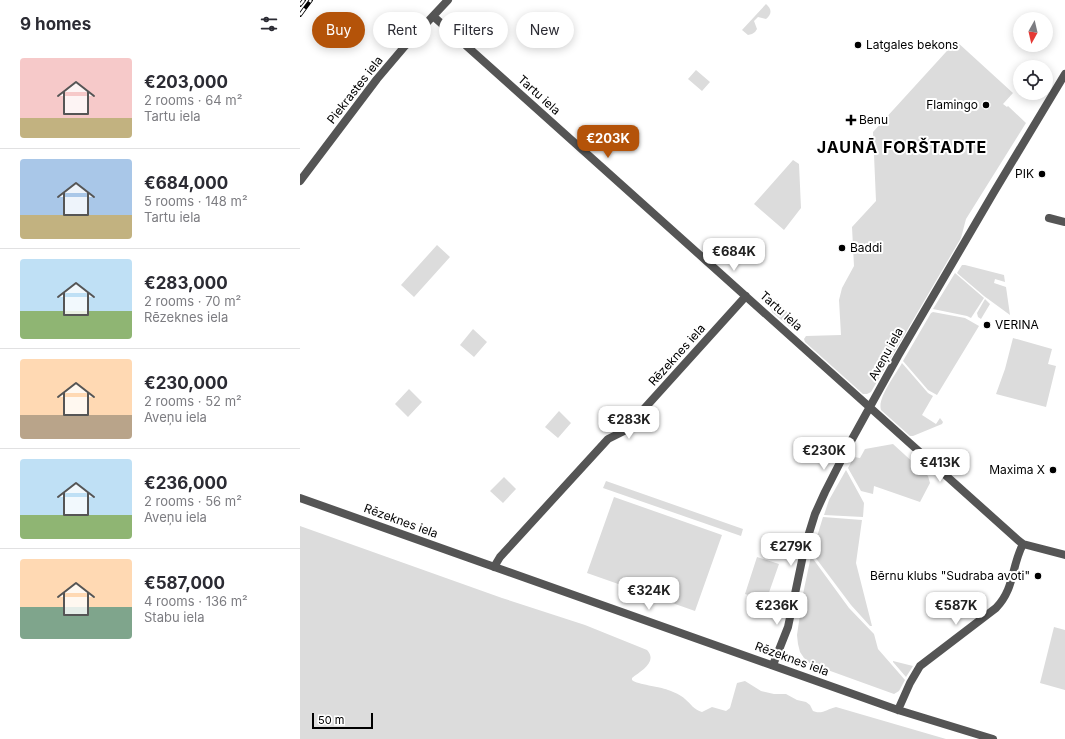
<!DOCTYPE html>
<meta charset="utf-8">
<style>
:root{--surface:#fff;--page:#f7f7f7;--text:#2b2b33;--muted:#7c7c81;--line:#e1e1e2;--accent:#b45309}
body{margin:0;font-family:Inter,sans-serif;background:var(--page);color:var(--text);height:100vh;display:flex;flex-direction:column;font-size:15px;white-space:nowrap}
*{box-sizing:border-box;margin:0}
p{font-size:13px;color:var(--muted)}
.icon{flex:none;width:22px;height:22px;fill:none;stroke:currentColor;stroke-width:2;stroke-linecap:round;stroke-linejoin:round}
.map{position:relative;flex:1;overflow:hidden}
.side{display:flex;flex-direction:column;background:var(--surface);width:300px}
.side>*{flex:none}
.top-card{position:absolute;left:12px;top:12px;width:380px;height:36px;display:flex;gap:8px}
.needle{width:26px;rotate:188deg}
.tools{position:absolute;left:713px;top:12px;display:grid;gap:8px}
.tools a{display:grid;place-items:center;width:40px;height:40px;border-radius:50%;background:var(--surface);box-shadow:0 2px 10px #0003;font-size:20px}
.scale{position:absolute;left:12px;bottom:10px;width:61px;box-sizing:border-box;padding-left:4px;border:2px solid #000;border-top:0;font-size:11px;line-height:14px;white-space:nowrap;color:#000;-webkit-text-stroke:3px #fff;paint-order:stroke}
.price{position:absolute;translate:-50% -34px;padding:0 9px;border-radius:8px;background:#fff;color:#222;font-size:13px;line-height:26px;filter:drop-shadow(0 1px 2px #0008)}
.price::after{content:'';position:absolute;left:50%;top:24px;width:12px;height:9px;margin-left:-6px;background:inherit;clip-path:polygon(0 0,100% 0,50% 100%)}
.price.selected{background:var(--accent);color:#fff}
ul{padding:0;list-style:none}
li{display:flex;align-items:center;gap:12px;height:100px;padding:0 20px}
li+li{border-top:1px solid var(--line)}
li span{display:grid;place-items:center;flex:none;width:112px;height:80px;border-radius:4px;color:#555}
li>.icon{margin-inline-start:auto}
span .icon{width:48px;height:48px;fill:#fffc;stroke-width:1}
li b{font-size:17px}
h2{display:flex;justify-content:space-between;align-items:center;height:48px;padding:0 20px;font-size:17px}
.pill{padding:0 14px;border-radius:18px;background:var(--surface);box-shadow:0 2px 10px #0003;font-size:14px;line-height:36px}
.pill.selected{background:var(--accent);color:#fff}
main{display:flex;flex:1;min-height:0}
.map>svg:first-child{display:block}
</style>
<main>
<section class="side">
<h2>9 homes<svg class="icon" aria-label="filters" viewBox="0 0 24 24"><path d="M4 7h16M4 17h16"/><circle cx="9" cy="7" r="2"/><circle cx="15" cy="17" r="2"/></svg></h2>
<ul>
<li><span style="background:linear-gradient(#f6c9c9 75%,#c2b280 0)"><svg class="icon" aria-label="home" viewBox="0 0 24 24"><path d="M3 11l9-7 9 7M6 9v11h12V9"/></svg></span><div><b>€203,000</b><p>2 rooms · 64 m²</p><p>Tartu iela</p></div></li>
<li><span style="background:linear-gradient(#a9c7e8 70%,#c2b280 0)"><svg class="icon" aria-label="home" viewBox="0 0 24 24"><path d="M3 11l9-7 9 7M6 9v11h12V9"/></svg></span><div><b>€684,000</b><p>5 rooms · 148 m²</p><p>Tartu iela</p></div></li>
<li><span style="background:linear-gradient(#bfe0f5 65%,#8fb573 0)"><svg class="icon" aria-label="home" viewBox="0 0 24 24"><path d="M3 11l9-7 9 7M6 9v11h12V9"/></svg></span><div><b>€283,000</b><p>2 rooms · 70 m²</p><p>Rēzeknes iela</p></div></li>
<li><span style="background:linear-gradient(#ffd9b3 70%,#b9a48a 0)"><svg class="icon" aria-label="home" viewBox="0 0 24 24"><path d="M3 11l9-7 9 7M6 9v11h12V9"/></svg></span><div><b>€230,000</b><p>2 rooms · 52 m²</p><p>Aveņu iela</p></div></li>
<li><span style="background:linear-gradient(#bfe0f5 70%,#8fb573 0)"><svg class="icon" aria-label="home" viewBox="0 0 24 24"><path d="M3 11l9-7 9 7M6 9v11h12V9"/></svg></span><div><b>€236,000</b><p>2 rooms · 56 m²</p><p>Aveņu iela</p></div></li>
<li><span style="background:linear-gradient(#ffd9b3 60%,#7fa58c 0)"><svg class="icon" aria-label="home" viewBox="0 0 24 24"><path d="M3 11l9-7 9 7M6 9v11h12V9"/></svg></span><div><b>€587,000</b><p>4 rooms · 136 m²</p><p>Stabu iela</p></div></li>
</ul>
</section>
<div class="map">
<svg width="765" height="739" viewBox="0 0 765 739">
<rect width="100%" height="100%" fill="#fff"/>
<!-- green -->
<path fill="#dcdcdc" d="M466,4C472,9 472,14 466,19L458,17L454,21L457,29L455,32L452,34L448,35L442,30Z
M656,41L713,93L703,104L707,107L708,106L726,123L666,219L661,238L571,392L567,394H563L505,342L504,339L506,336L541,335L539,300L542,288L554,266L552,227L576,201L573,132Z
M396,70L410,82L402,91L388,79Z
M493,160L499,164L501,208L484,230L454,204Z
M137,245L150,257L114,297L101,285Z
M662,265H665L704,275L705,282L695,279L694,283L706,287L710,315L684,296L657,273Z
M655,273L684,298L671,318L667,316L633,309Z
M685,299L690,304L681,319L678,317L677,313Z
M477,300L487,312L486,322L491,328L472,312L471,307Z
M633,312L665,318L679,326L637,395L628,390L603,361L631,313Z
M173,329L187,342L174,357L160,345Z
M713,338L752,349L748,364L756,366L746,407L696,394L705,369Z
M602,363L628,393L633,396L622,415L636,424L640,418L643,422L642,424L613,436H610L581,410C577,398 596,374 602,363Z
M109,389L122,402L108,417L95,404Z
M259,411L271,423L258,438L245,427Z
M593,444L628,476L630,483L620,502L574,486L573,494L561,491L548,468L554,457L560,458L565,449Z
M546,470L564,503L563,517L524,515L529,500Z
M204,477L216,489L203,503L190,491Z
M306,481L443,529L441,536L303,488Z
M314,497L422,535L395,611L287,573Z
M523,517L562,520L556,563L572,626H570L551,605L512,553Z
M0,526L202,598L285,625L347,650C358,662 341,671 332,678V680C338,685 359,686 368,690C374,692 381,695 385,699C391,704 394,710 402,712L412,707L426,711L430,708L437,683L445,681L461,691L474,694H486L497,700L506,702L510,705L513,711C522,715 527,709 536,707L646,739H0Z
M511,556L549,608L574,634L578,649L605,680L599,691L594,694L511,664L504,658L500,652L498,644L497,635L503,594Z
M457,557L479,564L466,601L445,594Z
M754,627L765,630V690L740,683Z
M593,661L613,666L606,677L593,662Z"/>
<g fill="none" stroke-linecap="round" stroke-linejoin="round">
<!-- minor -->
<path stroke="#555" stroke-width="8" d="M133,16L719,541L723,544L765,555
M0,181L77,79L105,46L148,0
M749,218L765,222
M0,498L598,710L693,739
M194,567L200,557L308,439L324,431L446,296
M473,665L488,627L505,546L515,514L525,492L551,441L598,356L694,192L765,74
M598,710L610,683L620,666L696,608C715,588 711,567 723,544"/>
<!-- rail casing -->
<g stroke="#000" stroke-width="4">
<path id="rail" d="M0,5L4,0
M0,15L11,0"/>
</g>
<!-- rail -->
<use href="#rail" stroke="#fff" stroke-width="2.5" stroke-dasharray="8" stroke-linecap="butt"/>
</g>
<!-- markers -->
<g fill="#000" stroke="#fff" stroke-width="1.5">
<circle cx="558" cy="45" r="4"/>
<circle cx="686" cy="105" r="4"/>
<path d="M549 114h4v4h4v4h-4v4h-4v-4h-4v-4h4z"/>
<circle cx="742" cy="174" r="4"/>
<circle cx="542" cy="248" r="4"/>
<circle cx="687" cy="325" r="4"/>
<circle cx="753" cy="470" r="4"/>
<circle cx="738" cy="576" r="4"/>
</g>
<g text-anchor="middle" stroke-width="4" stroke-linejoin="round" paint-order="stroke">
<!-- poi labels -->
<g font-size="12" fill="#000" stroke="#fff" text-anchor="start">
<text x="566" y="49">Latgales bekons</text>
<text x="678" y="109" text-anchor="end">Flamingo</text>
<text x="559" y="124">Benu</text>
<text x="734" y="178" text-anchor="end">PIK</text>
<text x="550" y="252">Baddi</text>
<text x="695" y="329">VERINA</text>
<text x="745" y="474" text-anchor="end">Maxima X</text>
<text x="730" y="580" text-anchor="end">Bērnu klubs "Sudraba avoti"</text>
</g>
<!-- street labels -->
<g font-size="12" fill="#000" stroke="#fff">
<text transform="translate(55 90) rotate(-52)" y="4">Piekrastes iela</text>
<text transform="translate(239 95) rotate(42)" y="4">Tartu iela</text>
<text transform="translate(481 311) rotate(42)" y="4">Tartu iela</text>
<text transform="translate(586 354) rotate(-61)" y="4">Aveņu iela</text>
<text transform="translate(377 355) rotate(-48)" y="4">Rēzeknes iela</text>
<text transform="translate(101 521) rotate(20)" y="4">Rēzeknes iela</text>
<text transform="translate(492 659) rotate(20)" y="4">Rēzeknes iela</text>
</g>
<!-- district labels -->
<g font-size="16" font-weight="bold" letter-spacing="1" fill="#000" stroke="#fff">
<text x="602" y="153">JAUNĀ FORŠTADTE</text>
</g>
</g>
</svg>
<div class="tools">
<a><svg class="needle" viewBox="-14 -14 28 28"><path d="M0-13l5 13h-10z" fill="#e53935"/><path d="M0 13l5-13h-10z" fill="#7c7c81"/></svg></a>
<a><svg class="icon" aria-label="locate" viewBox="0 0 24 24"><circle cx="12" cy="12" r="6"/><path d="M12 2v4M12 18v4M2 12h4M18 12h4"/></svg></a>
</div>
<div class="scale">50 m</div>
<b class="price selected" style="left:308px;top:159px">€203K</b>
<b class="price" style="left:434px;top:272px">€684K</b>
<b class="price" style="left:329px;top:440px">€283K</b>
<b class="price" style="left:524px;top:471px">€230K</b>
<b class="price" style="left:640px;top:483px">€413K</b>
<b class="price" style="left:491px;top:567px">€279K</b>
<b class="price" style="left:349px;top:611px">€324K</b>
<b class="price" style="left:477px;top:626px">€236K</b>
<b class="price" style="left:656px;top:626px">€587K</b>
<div class="top-card">
<a class="pill selected">Buy</a>
<a class="pill">Rent</a>
<a class="pill">Filters</a>
<a class="pill">New</a>
</div>
</div>
</main>
